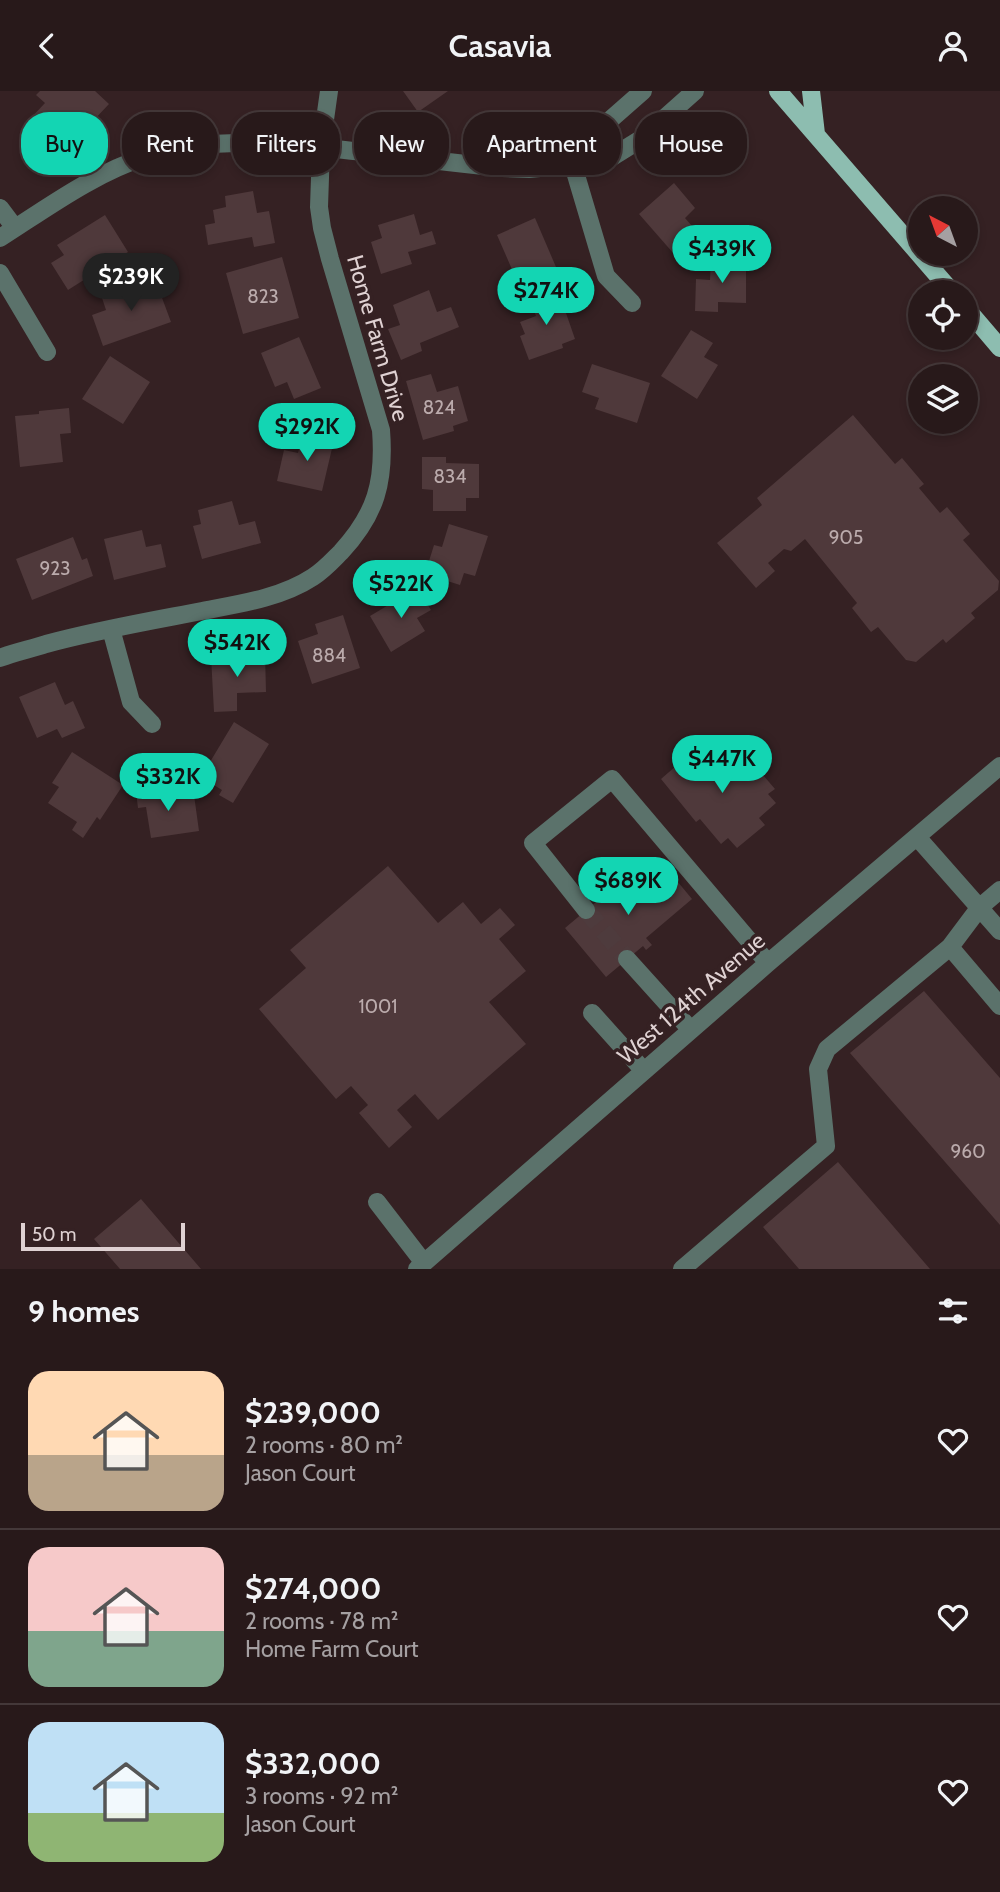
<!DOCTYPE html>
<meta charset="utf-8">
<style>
:root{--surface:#28191a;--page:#342627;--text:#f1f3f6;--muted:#a5a0a2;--line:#443839;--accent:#13d5b3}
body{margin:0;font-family:Cabin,sans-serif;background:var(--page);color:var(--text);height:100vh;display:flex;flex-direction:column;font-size:26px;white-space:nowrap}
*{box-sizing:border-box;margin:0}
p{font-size:23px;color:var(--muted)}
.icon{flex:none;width:38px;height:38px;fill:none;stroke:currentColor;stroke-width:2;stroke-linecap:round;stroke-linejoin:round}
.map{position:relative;height:1178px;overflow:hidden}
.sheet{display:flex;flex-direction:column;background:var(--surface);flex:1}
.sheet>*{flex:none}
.hud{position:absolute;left:21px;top:21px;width:959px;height:63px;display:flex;gap:14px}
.needle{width:46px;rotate:319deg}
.tools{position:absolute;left:908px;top:105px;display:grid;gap:14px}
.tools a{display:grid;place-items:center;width:70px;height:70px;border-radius:50%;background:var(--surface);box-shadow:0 4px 10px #0003,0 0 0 2px var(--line);font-size:35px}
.scale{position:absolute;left:21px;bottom:18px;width:164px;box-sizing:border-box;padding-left:7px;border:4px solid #dfd1d2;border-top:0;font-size:19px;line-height:24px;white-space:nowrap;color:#dfd1d2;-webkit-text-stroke:5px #352123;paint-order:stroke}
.price{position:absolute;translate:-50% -60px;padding:0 16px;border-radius:24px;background:var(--accent);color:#111;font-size:23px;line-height:46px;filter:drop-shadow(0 2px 4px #0008)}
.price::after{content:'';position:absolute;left:50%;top:42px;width:21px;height:16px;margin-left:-10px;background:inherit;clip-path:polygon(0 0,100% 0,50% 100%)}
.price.on{background:#222;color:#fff}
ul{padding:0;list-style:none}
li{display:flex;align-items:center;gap:21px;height:175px;padding:0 28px}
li+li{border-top:2px solid var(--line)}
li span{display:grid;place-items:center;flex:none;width:196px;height:140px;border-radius:21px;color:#555}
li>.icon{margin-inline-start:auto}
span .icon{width:84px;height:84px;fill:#fffc;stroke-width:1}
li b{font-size:30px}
h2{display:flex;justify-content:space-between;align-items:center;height:84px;padding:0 28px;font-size:30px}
.chip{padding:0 24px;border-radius:28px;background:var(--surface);box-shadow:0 4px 10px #0003,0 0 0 2px var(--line);font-size:24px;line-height:63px}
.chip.on{background:var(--accent);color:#111}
header{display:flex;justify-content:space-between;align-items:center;height:91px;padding:0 28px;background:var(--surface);font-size:32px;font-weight:600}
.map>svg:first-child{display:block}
</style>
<header><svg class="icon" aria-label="back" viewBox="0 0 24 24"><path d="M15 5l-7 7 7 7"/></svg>Casavia<svg class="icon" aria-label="person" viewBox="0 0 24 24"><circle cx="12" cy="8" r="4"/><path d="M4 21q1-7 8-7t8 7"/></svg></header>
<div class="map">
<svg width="1000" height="1178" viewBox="0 0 1000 1178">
<rect width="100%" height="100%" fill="#352123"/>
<!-- building -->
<path fill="#4f393b" d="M40,0H95L109,13L76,48L64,37L53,49L30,28L45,12L36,4Z
M403,0H448L418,21Z
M674,92L695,117L685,127L698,142L674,163L639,123Z
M253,100L257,122L269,120L275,152L254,156L252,146L208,154L205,134L215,132L213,119L226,116L225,105Z
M414,123L420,144L432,140L436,153L408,161L412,173L381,183L371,151L382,147L378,134Z
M105,124L128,161L68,199L51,172L64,164L57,154Z
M535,127L556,176L518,192L497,144Z
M282,166L299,227L243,243L226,182Z
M711,167L746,168V212L718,211V221L695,220L696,188L710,189Z
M155,188L171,231L103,255L92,224L106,219L102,207Z
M429,199L437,221L451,216L459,236L420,252L422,260L401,269L388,238L400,234L393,214Z
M558,199L575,248L562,253L563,257L529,269L520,245L525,243L520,231L536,225L530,209Z
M691,239L713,252L704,266L718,274L697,308L661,285Z
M299,246L321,297L294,308L287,291L275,296L261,262Z
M110,265L150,291L123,333L82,308Z
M592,273L650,292L637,332L595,318L599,307L582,301Z
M431,283L437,301L458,295L468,330L453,335L454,340L423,349L406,290Z
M69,317L71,342L60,343L63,371L20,376L15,325L39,323V320Z
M853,324L895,373L902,367L924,393L919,397L940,422L947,416L970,443L963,449L999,490L998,499L971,522L975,527L946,552L943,548L916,571L906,569L878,536L871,541L852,517L857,512L805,448L791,460L784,458L768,472L775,480L756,497L717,452L762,414L757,407Z
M303,342L334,349L322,400L277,390L284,359L298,362Z
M422,366H446V372L479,373V407H466V420H433V399L422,398Z
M232,410L239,434L255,430L261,452L202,468L193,435L201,433L198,419Z
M449,433L488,445L475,485L464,482L460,494L425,483L434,454L442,456Z
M142,439L146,456L161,453L166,476L114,489L104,448Z
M73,446L82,469L87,467L93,485L32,509L16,468Z
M417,497L431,519L417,527L425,540L391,561L370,525Z
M343,524L360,577L312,593L298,550L318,543L315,533Z
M265,562L266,601L237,602V620L214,621L211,565Z
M55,591L65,614L73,610L85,637L62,647L57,638L37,647L19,606Z
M234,631L269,653L233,712L219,704L222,699L201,686Z
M724,649L757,689L763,684L775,698L768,703L776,712L759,727L765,734L737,757L728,747L721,753L700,728L696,731L661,688L684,668L691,677Z
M72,661L123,694L100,729L97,726L83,747L72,739L77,731L48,712L59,696L52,692Z
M168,696L169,707L194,704L199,740L151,747L146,716L138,717L136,701Z
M658,767L692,808L646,847L652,854L646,859L643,855L606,886L565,837L608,801L612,806Z
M388,775L438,832L463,811L481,833L500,817L515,834L499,848L526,880L489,911L526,953L438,1029L415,1003L397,1019L412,1036L389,1057L359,1022L368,1014L351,995L336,1008L259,918L306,877L290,859Z
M924,900L1000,987V1134L850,962Z
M838,1071L930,1178H799L763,1136Z
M141,1108L201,1178H120L94,1148Z"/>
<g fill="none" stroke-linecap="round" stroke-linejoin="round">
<!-- minor-tunnel -->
<path stroke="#4e3b3d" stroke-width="18" stroke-dasharray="18 9" stroke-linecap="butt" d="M586,819L627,868"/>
<!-- minor -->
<path stroke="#5b726b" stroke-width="18" d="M573,74L606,185L632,212
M573,74L610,29L643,0
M0,117L15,137
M0,147C47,117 94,82 148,65C217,43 294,54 365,61C410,67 456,72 502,77L529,78L604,71L641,48L695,0
M0,182L47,261
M111,538L131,611L152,633
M0,567C15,561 31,558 46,553C97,539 150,530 202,520C239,513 281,507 313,486C324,479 332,470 341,461C376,423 385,391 381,339L330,168L322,137L319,116L321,57L329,0
M917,746L1000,840
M586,819L533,752L612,688L768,872
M950,856L1000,915
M627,868L691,939
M592,922L644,980
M377,1111L424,1172
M417,1178L768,872L1000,675
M682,1178L826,1055L818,978L827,958L950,856L980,816L1000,799"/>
<!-- major -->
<path stroke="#8dbdb0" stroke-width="18" d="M778,0L952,201
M811,0L816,43
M966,217L1000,257"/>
</g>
<g text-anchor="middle" stroke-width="7" stroke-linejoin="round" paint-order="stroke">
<!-- number labels -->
<g font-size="19" fill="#bbabac">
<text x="263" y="212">823</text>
<text x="439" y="323">824</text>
<text x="450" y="392">834</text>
<text x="846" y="453">905</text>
<text x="55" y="484">923</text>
<text x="329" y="571">884</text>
<text x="378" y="922">1001</text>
<text x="968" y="1067">960</text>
</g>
<!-- street labels -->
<g font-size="23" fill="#dfd1d2" stroke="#352123">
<text transform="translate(378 247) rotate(74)" y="8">Home Farm Drive</text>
<text transform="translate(691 907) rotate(-41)" y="8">West 124th Avenue</text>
</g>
</g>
</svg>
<div class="tools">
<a><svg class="needle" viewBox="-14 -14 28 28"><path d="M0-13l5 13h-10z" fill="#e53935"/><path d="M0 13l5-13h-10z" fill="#a5a0a2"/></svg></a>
<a><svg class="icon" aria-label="locate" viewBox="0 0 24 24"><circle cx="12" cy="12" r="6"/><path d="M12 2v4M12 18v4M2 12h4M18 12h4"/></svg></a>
<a><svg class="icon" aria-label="layers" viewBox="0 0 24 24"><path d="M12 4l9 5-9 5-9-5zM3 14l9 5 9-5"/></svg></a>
</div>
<div class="scale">50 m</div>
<b class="price" style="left:722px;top:194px">$439K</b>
<b class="price on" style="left:131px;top:222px">$239K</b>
<b class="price" style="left:546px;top:236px">$274K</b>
<b class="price" style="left:307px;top:372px">$292K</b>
<b class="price" style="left:401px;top:529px">$522K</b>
<b class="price" style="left:237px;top:588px">$542K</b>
<b class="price" style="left:722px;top:704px">$447K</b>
<b class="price" style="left:168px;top:722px">$332K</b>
<b class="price" style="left:628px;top:826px">$689K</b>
<div class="hud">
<a class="chip on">Buy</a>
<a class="chip">Rent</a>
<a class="chip">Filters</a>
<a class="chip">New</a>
<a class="chip">Apartment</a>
<a class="chip">House</a>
</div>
</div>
<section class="sheet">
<h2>9 homes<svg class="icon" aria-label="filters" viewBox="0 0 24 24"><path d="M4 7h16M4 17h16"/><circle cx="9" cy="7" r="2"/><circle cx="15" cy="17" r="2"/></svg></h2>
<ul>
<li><span style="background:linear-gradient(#ffd9b3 60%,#b9a48a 0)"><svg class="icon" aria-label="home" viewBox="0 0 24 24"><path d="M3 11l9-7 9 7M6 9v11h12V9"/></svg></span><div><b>$239,000</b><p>2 rooms · 80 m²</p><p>Jason Court</p></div><svg class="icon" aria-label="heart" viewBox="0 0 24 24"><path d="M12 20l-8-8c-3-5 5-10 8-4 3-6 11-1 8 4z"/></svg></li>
<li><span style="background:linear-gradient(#f6c9c9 60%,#7fa58c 0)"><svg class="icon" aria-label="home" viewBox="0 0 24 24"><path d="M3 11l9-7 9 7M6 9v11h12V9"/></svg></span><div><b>$274,000</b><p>2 rooms · 78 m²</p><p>Home Farm Court</p></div><svg class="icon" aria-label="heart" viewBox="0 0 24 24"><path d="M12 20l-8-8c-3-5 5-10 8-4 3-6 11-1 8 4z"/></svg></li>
<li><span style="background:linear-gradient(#bfe0f5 65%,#8fb573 0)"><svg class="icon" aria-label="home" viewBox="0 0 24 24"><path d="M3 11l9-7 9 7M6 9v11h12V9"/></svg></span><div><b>$332,000</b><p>3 rooms · 92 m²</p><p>Jason Court</p></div><svg class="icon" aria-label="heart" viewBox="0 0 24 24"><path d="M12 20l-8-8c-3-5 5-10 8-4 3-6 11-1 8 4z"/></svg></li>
</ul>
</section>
